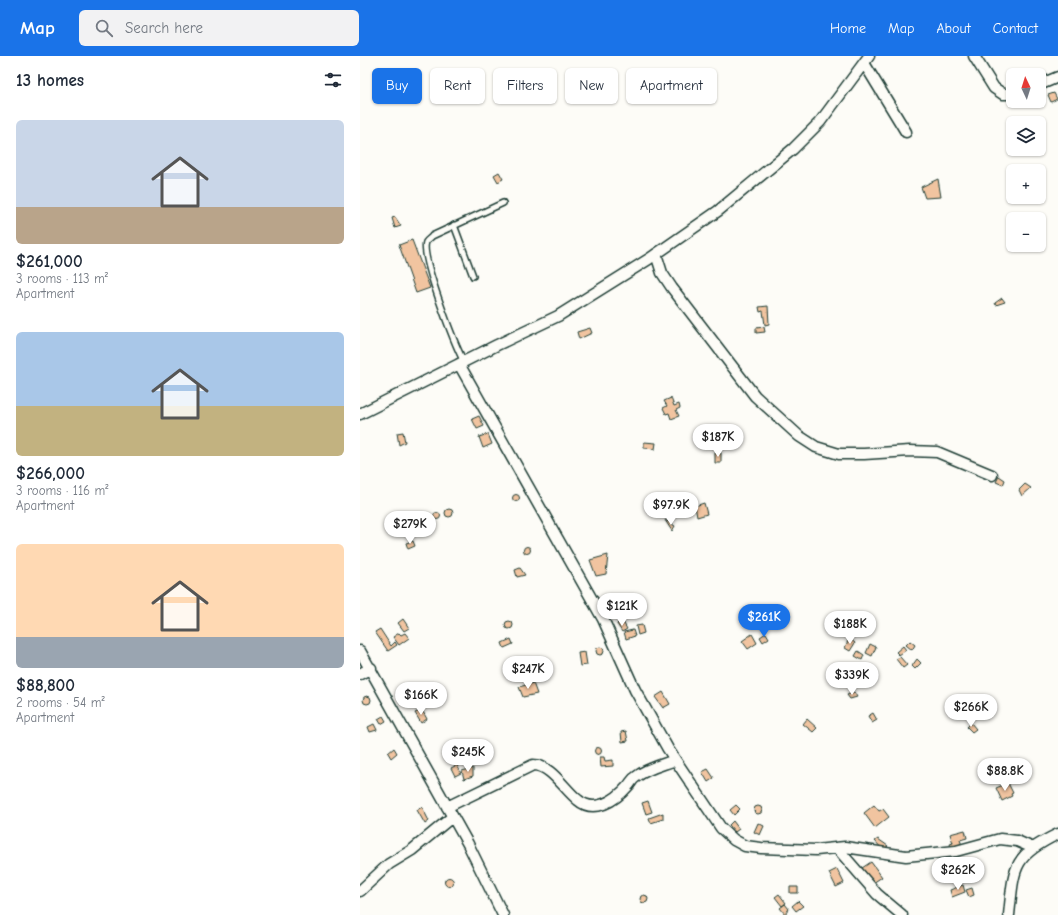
<!DOCTYPE html>
<meta charset="utf-8">
<style>
:root{--surface:#fff;--page:#f2f2f3;--text:#1f2937;--muted:#747a83;--accent:#1a73e8}
body{margin:0;font-family:"Comic Neue",sans-serif;background:var(--page);color:var(--text);height:100vh;display:flex;flex-direction:column;font-size:15px;white-space:nowrap}
*{box-sizing:border-box;margin:0}
p{font-size:13px;color:var(--muted)}
.icon{flex:none;width:22px;height:22px;fill:none;stroke:currentColor;stroke-width:2;stroke-linecap:round;stroke-linejoin:round}
.map{position:relative;flex:1;overflow:hidden}
.panel{display:flex;flex-direction:column;background:var(--surface);width:360px}
.panel>*{flex:none}
.banner{position:absolute;left:12px;top:12px;width:380px;height:36px;display:flex;gap:8px}
.needle{width:26px;rotate:356deg}
.buttons{position:absolute;left:646px;top:12px;display:grid;gap:8px}
.buttons a{display:grid;place-items:center;width:40px;height:40px;border-radius:6px;background:var(--surface);box-shadow:0 1px 3px #0004;font-size:20px}
.price{position:absolute;translate:-50% -34px;padding:0 9px;border-radius:14px;background:#fff;color:#222;font-size:13px;line-height:26px;filter:drop-shadow(0 1px 2px #0008)}
.price::after{content:'';position:absolute;left:50%;top:24px;width:12px;height:9px;margin-left:-6px;background:inherit;clip-path:polygon(0 0,100% 0,50% 100%)}
.price.on{background:var(--accent);color:#fff}
ul{padding:0;list-style:none}
li{display:grid;align-content:center;gap:8px;height:212px;padding:0 16px}
li span{display:grid;place-items:center;height:124px;border-radius:6px;color:#555}
li>.icon{margin-inline-start:auto}
span .icon{width:72px;height:72px;fill:#fffc;stroke-width:1}
li b{font-size:17px}
h2{display:flex;justify-content:space-between;align-items:center;height:48px;padding:0 16px;font-size:17px}
.pill{padding:0 14px;border-radius:6px;background:var(--surface);box-shadow:0 1px 3px #0004;font-size:14px;line-height:36px}
.pill.on{background:var(--accent);color:#fff}
header{display:flex;align-items:center;gap:24px;box-sizing:border-box;height:56px;padding:0 20px;background:var(--accent);color:#fff}
header strong{font-size:19px}
nav{display:flex;gap:22px;margin-inline-start:auto;font-size:14px}
.search{width:280px;height:36px;background:var(--page);display:flex;align-items:center;gap:10px;box-sizing:border-box;padding:0 14px;border-radius:6px;color:var(--muted);font-size:15px}
main{display:flex;flex:1;min-height:0}
.map>svg:first-child{display:block}
</style>
<header>
<strong>Map</strong>
<div class="search"><svg class="icon" aria-label="search" viewBox="0 0 24 24"><circle cx="10" cy="10" r="6"/><path d="M15 15l6 6"/></svg>Search here</div>
<nav><a>Home</a><a>Map</a><a>About</a><a>Contact</a></nav>
</header>
<main>
<section class="panel">
<h2>13 homes<svg class="icon" aria-label="filters" viewBox="0 0 24 24"><path d="M4 7h16M4 17h16"/><circle cx="9" cy="7" r="2"/><circle cx="15" cy="17" r="2"/></svg></h2>
<ul>
<li><span style="background:linear-gradient(#c9d6e8 70%,#b9a48a 0)"><svg class="icon" aria-label="home" viewBox="0 0 24 24"><path d="M3 11l9-7 9 7M6 9v11h12V9"/></svg></span><div><b>$261,000</b><p>3 rooms · 113 m²</p><p>Apartment</p></div></li>
<li><span style="background:linear-gradient(#a9c7e8 60%,#c2b280 0)"><svg class="icon" aria-label="home" viewBox="0 0 24 24"><path d="M3 11l9-7 9 7M6 9v11h12V9"/></svg></span><div><b>$266,000</b><p>3 rooms · 116 m²</p><p>Apartment</p></div></li>
<li><span style="background:linear-gradient(#ffd9b3 75%,#9aa5b1 0)"><svg class="icon" aria-label="home" viewBox="0 0 24 24"><path d="M3 11l9-7 9 7M6 9v11h12V9"/></svg></span><div><b>$88,800</b><p>2 rooms · 54 m²</p><p>Apartment</p></div></li>
</ul>
</section>
<div class="map">
<svg width="698" height="859" viewBox="0 0 698 859">
<rect width="100%" height="100%" fill="#fdfcf7"/>
<filter id="ink" filterUnits="userSpaceOnUse"><feTurbulence type="fractalNoise" baseFrequency=".025" numOctaves="2"/><feDisplacementMap in="SourceGraphic" scale="8" xChannelSelector="R" yChannelSelector="G"/><feConvolveMatrix kernelMatrix="1 2 1 2 8 2 1 2 1" color-interpolation-filters="sRGB"/></filter>
<g filter="url(#ink)">
<!-- building -->
<path fill="#f1c4a0" stroke="#1f3d34" d="M694,37L697,43L691,46L688,39Z
M139,116L143,123L138,126L134,119Z
M578,123L581,141L565,142L561,131Z
M35,161L41,170L35,172L32,162Z
M52,184L70,232L56,237L39,189Z
M642,242L645,246L636,249L635,247Z
M408,250L409,268L405,269L403,255L400,256L399,251Z
M404,271L405,276L396,277V272Z
M230,272L232,277L219,283L217,276Z
M311,342L314,350L319,348L320,352L316,354L319,360L311,363L309,357L306,358L303,352L307,350L304,345Z
M119,360L124,370L117,373L112,363Z
M43,376L45,386L39,389L37,377Z
M128,378L132,388L123,392L119,381Z
M284,386L296,387L295,393L284,392Z
M355,397H361V407H355Z
M639,420L645,424L643,429L636,426Z
M665,428L671,432L662,440L659,434Z
M152.5 442a3.5 3.5 0 1 1 7 0a3.5 3.5 0 1 1-7 0Z
M344,447L347,458L337,461L335,450Z
M85 457a4 4 0 1 1 8 0a4 4 0 1 1-8 0Z
M73.5 460a3.5 3.5 0 1 1 7 0a3.5 3.5 0 1 1-7 0Z
M305,464L315,470L312,475Z
M53,485L55,490L48,493L46,487Z
M163.5 494a3.5 3.5 0 1 1 7 0a3.5 3.5 0 1 1-7 0Z
M248,499L246,518L236,520L230,504Z
M160,512L165,519L157,521L155,514Z
M43,563L49,572L44,575L38,567Z
M145 569a4 4 0 1 1 8 0a4 4 0 1 1-8 0Z
M260,566V567L263,566L267,573L262,576L257,568Z
M282,569L284,577L278,579L276,570Z
M20,573L31,590L35,586L37,589L28,595L15,576Z
M273,574L275,580L266,583L264,576Z
M39,577L41,579L45,577L49,582L39,589L33,581Z
M406,577L409,582L403,586L400,581Z
M392,578L397,587L388,593L382,585Z
M489,582L495,587L490,595L485,592Z
M151,583L153,588L144,592L142,587Z
M550,585L555,589L552,594L546,589Z
M510,588L516,591L512,600L506,597Z
M543,590L546,594L539,599L536,596Z
M236 595a4 4 0 1 1 8 0a4 4 0 1 1-8 0Z
M498,595L504,599L502,604L495,600Z
M225,596L227,609L220,610L218,597Z
M540,601L547,609L543,612L536,603Z
M557,603L561,607L555,613L552,610Z
M173,627L177,638L163,641L159,631Z
M303,636L310,648L303,652L295,641Z
M494,636L497,641L490,643L487,639Z
M3 644a4 4 0 1 1 8 0a4 4 0 1 1-8 0Z
M62,654L67,663L61,667L55,657Z
M513,657L517,664L512,667L508,660Z
M23,660L26,665L21,668L18,663Z
M447,663L457,672L453,676L443,668Z
M611,667L616,673L612,676L607,671Z
M14,668L17,674L10,676L8,671Z
M266,675L268,685L262,686L261,676Z
M103.5 691a3.5 3.5 0 1 1 7 0a3.5 3.5 0 1 1-7 0Z
M234.5 695a3.5 3.5 0 1 1 7 0a3.5 3.5 0 1 1-7 0Z
M34,692L37,697L31,702L28,697Z
M85 700a4 4 0 1 1 8 0a4 4 0 1 1-8 0Z
M240,701H244L245,705L253,704V710L241,711Z
M97,709L101,717L95,720L91,712Z
M113,712V720L104,723L102,715Z
M348,713L354,722L348,726L342,716Z
M648,727L653,737L651,738L652,740L642,745L636,732Z
M288,745L292,756L286,758L282,747Z
M376,749L380,753L374,759L370,754Z
M514,749L519,755L523,753L529,761L515,772L504,757Z
M394 754a4 4 0 1 1 8 0a4 4 0 1 1-8 0Z
M62,751L69,765L65,768L57,754Z
M303,757V763L291,767L289,762Z
M373,765L379,773L375,776L369,769Z
M398,767L404,770L400,779L394,776Z
M605,774L607,782L600,784L602,789L591,791L590,788L593,787L590,778Z
M518,783L528,790L523,794L515,785Z
M511,806L522,821L513,827L502,812Z
M477,813L484,827L476,831L469,817Z
M84.5 826a4.5 4.5 0 1 1 9 0a4.5 4.5 0 1 1-9 0Z
M603,829L605,836L592,841L590,834Z
M430,831H438V837H430Z
M612,832L614,839L609,841L606,834Z
M419,838L426,847L422,850L415,841Z
M280 843a4 4 0 1 1 8 0a4 4 0 1 1-8 0Z
M438,845L443,850L436,855L432,850Z
M425,848L429,853L425,858L420,852Z"/>
<g fill="none" stroke-linecap="round" stroke-linejoin="round">
<!-- service casing -->
<g stroke="#1f3d34" stroke-width="8">
<path id="service" d="M94,169L113,220
M104,306C95,289 60,200 66,186C67,184 71,182 72,180L143,147"/>
</g>
<!-- minor casing -->
<g stroke="#1f3d34" stroke-width="13">
<path id="minor" d="M614,0L634,32L643,38H653
M504,7L546,76
M679,29L698,21
M296,198L302,217L312,232L395,340L439,380L456,391L479,398H504L550,395L577,396L632,419
M99,308L243,563L275,634L308,693L361,772L374,784L385,790L401,792L456,794L485,791L546,800L596,795L640,783L657,785L673,792
M0,358L137,289L198,260L289,203L358,155L433,93L460,66L509,0
M0,595L108,788L143,859
M0,618L11,612
M87,751L173,709C191,709 204,733 218,744C234,758 255,745 268,730C271,727 272,723 276,721C287,712 302,709 315,704
M477,792L517,838L542,859
M0,835L29,808L52,794L92,761
M649,859C654,812 652,800 698,778"/>
</g>
<!-- service -->
<use href="#service" stroke="#fdfcf7" stroke-width="5"/>
<!-- minor -->
<use href="#minor" stroke="#fdfcf7" stroke-width="10"/>
</g>
</g>
</svg>
<div class="buttons">
<a><svg class="needle" viewBox="-14 -14 28 28"><path d="M0-13l5 13h-10z" fill="#e53935"/><path d="M0 13l5-13h-10z" fill="#747a83"/></svg></a>
<a><svg class="icon" aria-label="layers" viewBox="0 0 24 24"><path d="M12 4l9 5-9 5-9-5zM3 14l9 5 9-5"/></svg></a>
<a>+</a>
<a>−</a>
</div>
<b class="price" style="left:358px;top:402px">$187K</b>
<b class="price" style="left:311px;top:470px">$97.9K</b>
<b class="price" style="left:50px;top:489px">$279K</b>
<b class="price" style="left:262px;top:571px">$121K</b>
<b class="price on" style="left:404px;top:582px">$261K</b>
<b class="price" style="left:490px;top:589px">$188K</b>
<b class="price" style="left:168px;top:634px">$247K</b>
<b class="price" style="left:492px;top:640px">$339K</b>
<b class="price" style="left:61px;top:660px">$166K</b>
<b class="price" style="left:611px;top:672px">$266K</b>
<b class="price" style="left:108px;top:717px">$245K</b>
<b class="price" style="left:645px;top:736px">$88.8K</b>
<b class="price" style="left:598px;top:835px">$262K</b>
<div class="banner">
<a class="pill on">Buy</a>
<a class="pill">Rent</a>
<a class="pill">Filters</a>
<a class="pill">New</a>
<a class="pill">Apartment</a>
</div>
</div>
</main>
